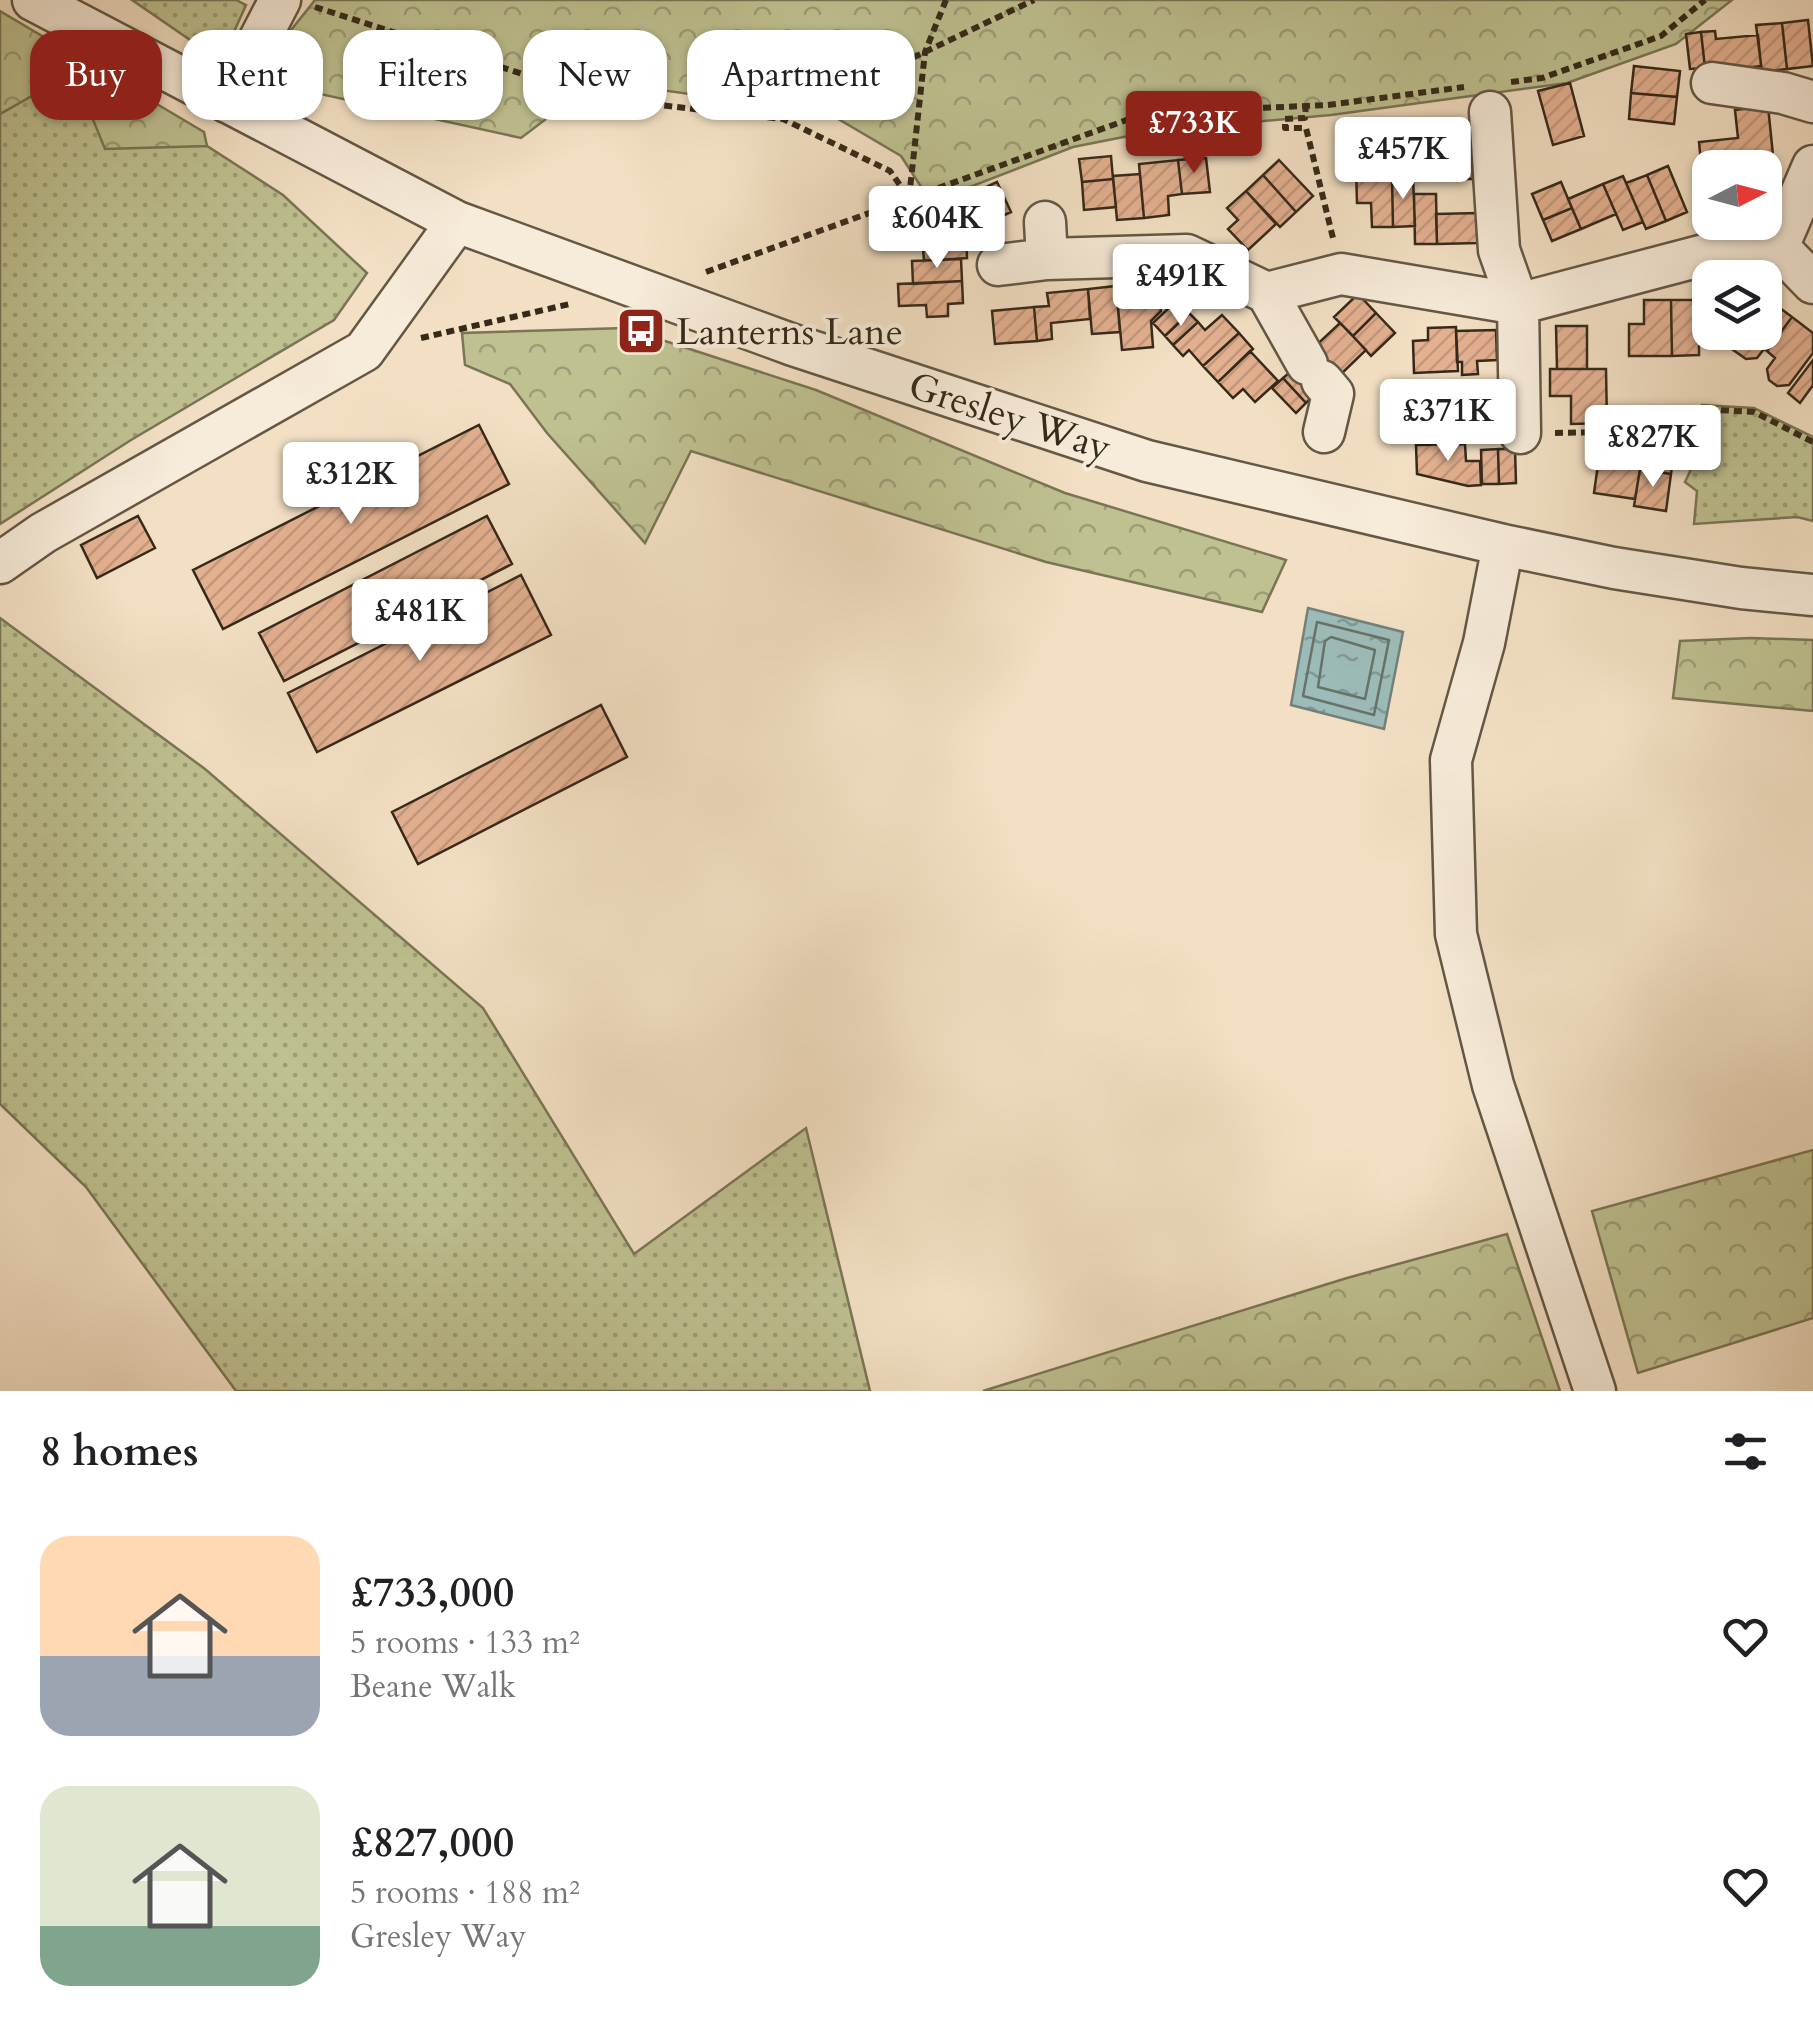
<!DOCTYPE html>
<meta charset="utf-8">
<style>
:root{--surface:#fff;--page:#f6f6f6;--text:#202124;--muted:#757577;--accent:#8f2418}
body{margin:0;font-family:Cardo,serif;background:var(--page);color:var(--text);height:100vh;display:flex;flex-direction:column;font-size:38px;white-space:nowrap}
*{box-sizing:border-box;margin:0}
p{font-size:32px;color:var(--muted)}
.icon{flex:none;width:55px;height:55px;fill:none;stroke:currentColor;stroke-width:2;stroke-linecap:round;stroke-linejoin:round}
.map{position:relative;height:1391px;overflow:hidden}
.sheet{display:flex;flex-direction:column;background:var(--surface);flex:1}
.sheet>*{flex:none}
.top-card{position:absolute;left:30px;top:30px;width:1000px;height:90px;display:flex;gap:20px}
.needle{width:65px;rotate:84deg}
.buttons{position:absolute;left:1692px;top:150px;display:grid;gap:20px}
.buttons a{display:grid;place-items:center;width:90px;height:90px;border-radius:20px;background:var(--surface);box-shadow:0 2px 8px #0004;font-size:50px}
.price{position:absolute;translate:-50% -85px;padding:0 22px;border-radius:10px;background:#fff;color:#222;font-size:32px;line-height:65px;filter:drop-shadow(0 2px 5px #0008)}
.price::after{content:'';position:absolute;left:50%;top:60px;width:30px;height:22px;margin-left:-15px;background:inherit;clip-path:polygon(0 0,100% 0,50% 100%)}
.price.current{background:var(--accent);color:#fff}
ul{padding:0;list-style:none}
li{display:flex;align-items:center;gap:30px;height:250px;padding:0 40px}
li span{display:grid;place-items:center;flex:none;width:280px;height:200px;border-radius:30px;color:#555}
li>.icon{margin-inline-start:auto}
span .icon{width:120px;height:120px;fill:#fffc;stroke-width:1}
li b{font-size:42px}
h2{display:flex;justify-content:space-between;align-items:center;height:120px;padding:0 40px;font-size:42px}
.tag{padding:0 35px;border-radius:30px;background:var(--surface);box-shadow:0 2px 8px #0004;font-size:35px;line-height:90px}
.tag.current{background:var(--accent);color:#fff}
.map>svg:first-child{display:block}
</style>
<div class="map">
<svg width="1813" height="1391" viewBox="0 0 1813 1391">
<defs>
<pattern id="grass-dots" width="8" height="8" patternUnits="userSpaceOnUse" patternTransform="scale(2.5)"><rect width="8" height="8" fill="#bfc191"/><path d="M2 2h.1M6 6h.1" fill="none" stroke="#9c9d76" stroke-width="1.8" stroke-linecap="round"/></pattern>
<pattern id="forest-crowns" width="20" height="18" patternUnits="userSpaceOnUse" patternTransform="scale(2.5)"><rect width="20" height="18" fill="#bfc191"/><path d="M2 6a3 3 0 1 1 6 0M12 15a3 3 0 1 1 6 0" fill="none" stroke="#9c9d76"/></pattern>
<pattern id="water-ripples" width="26" height="14" patternUnits="userSpaceOnUse" patternTransform="scale(2.5)"><rect width="26" height="14" fill="#9cbcb9"/><path d="M2 4q2-2 4 0t4 0M15 11q2-2 4 0t4 0" fill="none" stroke="#809996"/></pattern>
<pattern id="building-hatch" width="6" height="6" patternUnits="userSpaceOnUse" patternTransform="scale(2.5)"><rect width="6" height="6" fill="#e3b090"/><path d="M-1 1l2-2M0 6l6-6M5 7l2-2" fill="none" stroke="#c3977c"/></pattern>
</defs>
<rect width="100%" height="100%" fill="#f3e0c4"/>
<filter id="stains"><feTurbulence type="fractalNoise" baseFrequency=".002" numOctaves="4"/><feColorMatrix values="0 0 0 0 .2 0 0 0 0 .09 0 0 0 0 .02 0 0 0 .5 -.17"/></filter>
<radialGradient id="worn" r=".72"><stop offset=".6" stop-color="#630" stop-opacity="0"/><stop offset="1" stop-color="#630" stop-opacity=".3"/></radialGradient>
<!-- grass -->
<path fill="url(#grass-dots)" stroke="#7a7555" stroke-width="2.5" d="M132,0H236L246,5L233,34L199,46Z
M44,89L85,100L161,145L207,146L283,195L367,273L334,320L131,440L0,524V114Z
M1702,405L1754,408L1813,437V521L1797,517L1694,524L1697,491L1685,482L1701,448Z
M0,618L205,769L483,1008L634,1254L806,1128L870,1391H236L86,1187L0,1104Z"/>
<!-- forest -->
<path fill="url(#forest-crowns)" stroke="#7a7555" stroke-width="2.5" d="M315,0H1732L1676,44L1567,83L1331,115L1154,131L1073,147L931,202L901,156L828,113L596,81L521,138L252,79Z
M0,11L204,132L207,146L105,149L85,100L44,89L0,114Z
M625,328L816,390L1065,493L1286,560L1262,612L1046,562L691,451L645,543L547,433L510,384L465,365L462,333Z
M1751,638L1813,640V711L1673,698L1680,641Z
M1813,1150V1318L1638,1373L1592,1211Z
M1507,1234L1560,1391H983L1347,1278Z"/>
<!-- water -->
<path fill="url(#water-ripples)" stroke="#738179" stroke-width="2.5" d="M1308,608L1403,632L1384,729L1291,705Z"/>
<g fill="none" stroke-linecap="round" stroke-linejoin="round">
<!-- shore -->
<path stroke="#687269" stroke-width="2.5" d="M1317,622L1389,640L1374,715L1303,696Z
M1331,637L1375,650L1365,699L1318,687L1325,641Z"/>
</g>
<!-- building -->
<path fill="url(#building-hatch)" stroke="#352919" stroke-width="2.5" d="M1808,20L1813,66L1787,69L1782,23Z
M1782,23L1787,69L1762,72L1756,25Z
M1715,31L1716,39L1758,35L1761,66L1720,71L1705,68L1701,32Z
M1701,32L1705,68L1690,69L1686,34Z
M1634,66L1680,71L1677,97L1631,93Z
M1570,83L1584,136L1553,145L1538,91Z
M1631,93L1677,97L1674,124L1629,119Z
M1768,106L1774,165L1710,168V172L1702,173L1699,142L1738,138L1735,110Z
M1472,132L1473,179H1439L1438,133Z
M1111,156L1113,179L1082,182L1079,159Z
M1206,158L1210,192L1182,194L1178,160Z
M1178,160L1182,194L1168,196L1169,215L1144,218L1139,164Z
M1279,160L1313,196L1296,212L1263,175Z
M1668,166L1687,212L1666,221L1647,175Z
M1370,167L1371,178L1392,177L1393,227H1372L1371,203H1357L1356,168Z
M1140,174L1144,218L1117,220L1113,176Z
M1263,175L1296,212L1280,227L1246,191Z
M1647,175L1666,221L1646,229L1626,183Z
M1623,176L1643,222L1623,230L1603,184Z
M1392,177H1413L1415,226L1393,227Z
M1113,179L1116,207L1084,210L1082,182Z
M997,182L1011,212L984,224L971,194Z
M1561,182L1572,208L1543,220L1532,194Z
M1603,184L1616,214L1581,229L1568,199Z
M1246,191L1276,224L1248,250L1228,229L1238,220L1227,208Z
M1414,194H1436L1437,244H1415Z
M1572,208L1581,229L1552,241L1543,220Z
M1478,213V243L1437,244L1436,214Z
M966,232L967,258L924,261L922,234Z
M961,259L962,281L913,284L912,261Z
M962,281L963,303L948,304V316L927,317L926,305L899,306L898,284Z
M1158,282L1161,311L1151,321L1153,347L1122,350L1116,286Z
M1116,286L1120,332L1092,334L1088,289Z
M1088,289L1090,319L1051,323L1052,339L1037,341L1034,307L1049,306L1047,293Z
M1358,294L1376,313L1353,336L1334,317Z
M1765,297L1792,317L1767,351L1764,349L1757,358L1746,359L1729,347L1728,337L1731,332H1765Z
M1177,300L1189,313L1165,336L1153,323Z
M1644,300H1671L1672,356H1629V324H1644Z
M1671,300H1699V309H1710L1712,341H1699V355L1672,356Z
M1034,307L1037,341L995,344L992,311Z
M1189,313L1198,322L1173,345L1165,336Z
M1376,313L1395,333L1371,356L1353,336Z
M1222,315L1239,333L1203,366L1189,350L1183,356L1173,345L1198,322L1205,330Z
M1792,317L1813,333V353L1789,385L1777,386L1769,380L1767,369L1775,358L1767,351Z
M1340,323L1366,350L1336,379L1310,351Z
M1556,326H1587V369H1557Z
M1456,327L1458,371L1414,373L1413,341L1428,340V328Z
M1496,330L1497,360L1477,361L1478,374L1462,375V362H1457L1456,331Z
M1239,333L1253,349L1218,382L1203,366Z
M1250,351L1278,381L1255,402L1243,389L1233,398L1218,382Z
M1813,360V385L1800,403L1788,393Z
M1296,367L1318,391L1306,403L1283,378Z
M1550,369H1606L1607,423L1571,424V396H1550Z
M1283,378L1306,403L1296,413L1272,388Z
M1465,402V419L1431,420L1430,403Z
M1465,419V444L1416,445V421Z
M1647,424L1662,426L1659,444L1675,446L1671,474L1640,469Z
M479,425L509,484L223,629L193,570Z
M1465,444L1466,461H1480L1481,485L1468,486L1417,474L1416,445Z
M1498,449H1515L1516,483L1499,484Z
M1498,449L1499,484H1482L1481,450Z
M1599,457L1641,463L1635,499L1594,493Z
M1640,469L1671,474L1666,511L1634,506Z
M138,516L155,548L97,578L81,545Z
M487,516L512,564L284,681L259,633Z
M521,575L551,635L317,752L288,693Z
M601,705L627,757L418,864L392,812Z"/>
<g fill="none" stroke-linecap="round" stroke-linejoin="round">
<!-- minor casing -->
<g stroke="#645744" stroke-width="45">
<path id="minor" d="M33,0L457,222L793,345L1147,461L1503,545L1614,568L1741,588L1813,595
M1712,83L1783,93L1813,102
M227,102L280,0
M1490,112L1499,250L1518,304L1520,433
M1045,222L1047,259
M1778,247L1813,166
M1778,247L1813,283
M998,265L1047,259L1187,255L1267,293L1341,274L1518,304L1704,255L1778,247
M1267,293L1307,364
M1322,381L1333,394L1324,432
M1503,545L1484,643L1451,760L1456,934L1493,1085L1595,1391
M0,563L43,533L364,351L457,222"/>
</g>
<!-- path -->
<path stroke="#352919" stroke-width="6" stroke-dasharray="8 5" stroke-linecap="butt" d="M315,7L597,98L783,119L890,171L909,198
M1511,82L1542,78L1661,36L1705,0
M1306,104L1305,118L1285,119V128H1306L1333,238
M784,119L1034,0
M909,198L925,52L946,0
M706,272L1146,113L1328,105L1464,87
M421,338L570,304
M1555,433L1608,432L1673,412L1718,410L1754,412L1813,442"/>
<!-- minor -->
<use href="#minor" stroke="#f7ebd9" stroke-width="40"/>
</g>
<!-- icons -->
<defs>
<g id="bus-square" transform="scale(2.5)"><rect x="-9" y="-9" width="18" height="18" rx="4" fill="#8f2418" stroke="#f7ebd9"/><path d="M-5-6H5V4H4V6H2V4H-2V6H-4V4H-5ZM-3.5-4V0h7V-4ZM-3.5 1.2v1.5H-2V1.2ZM2 1.2v1.5H3.5V1.2Z" fill="#fff"/></g>
</defs>
<g fill-rule="evenodd">
<use href="#bus-square" x="641" y="331"/>
</g>
<g text-anchor="middle" stroke-width="8" stroke-linejoin="round" paint-order="stroke">
<!-- poi labels -->
<g font-size="38" fill="#352919" stroke="#f7ebd9" text-anchor="start">
<text x="676" y="344">Lanterns Lane</text>
</g>
<!-- street labels -->
<g font-size="38" fill="#352919" stroke="#f7ebd9">
<text transform="translate(1010 416) rotate(18)" y="13">Gresley Way</text>
</g>
</g>
<rect width="100%" height="100%" filter="url(#stains)"/>
<rect width="100%" height="100%" fill="url(#worn)"/>
</svg>
<div class="buttons">
<a><svg class="needle" viewBox="-14 -14 28 28"><path d="M0-13l5 13h-10z" fill="#e53935"/><path d="M0 13l5-13h-10z" fill="#757577"/></svg></a>
<a><svg class="icon" aria-label="layers" viewBox="0 0 24 24"><path d="M12 4l9 5-9 5-9-5zM3 14l9 5 9-5"/></svg></a>
</div>
<b class="price current" style="left:1194px;top:176px">£733K</b>
<b class="price" style="left:1403px;top:202px">£457K</b>
<b class="price" style="left:937px;top:271px">£604K</b>
<b class="price" style="left:1181px;top:329px">£491K</b>
<b class="price" style="left:1448px;top:464px">£371K</b>
<b class="price" style="left:1653px;top:490px">£827K</b>
<b class="price" style="left:351px;top:527px">£312K</b>
<b class="price" style="left:420px;top:664px">£481K</b>
<div class="top-card">
<a class="tag current">Buy</a>
<a class="tag">Rent</a>
<a class="tag">Filters</a>
<a class="tag">New</a>
<a class="tag">Apartment</a>
</div>
</div>
<section class="sheet">
<h2>8 homes<svg class="icon" aria-label="filters" viewBox="0 0 24 24"><path d="M4 7h16M4 17h16"/><circle cx="9" cy="7" r="2"/><circle cx="15" cy="17" r="2"/></svg></h2>
<ul>
<li><span style="background:linear-gradient(#ffd9b3 60%,#9aa5b1 0)"><svg class="icon" aria-label="home" viewBox="0 0 24 24"><path d="M3 11l9-7 9 7M6 9v11h12V9"/></svg></span><div><b>£733,000</b><p>5 rooms · 133 m²</p><p>Beane Walk</p></div><svg class="icon" aria-label="heart" viewBox="0 0 24 24"><path d="M12 20l-8-8c-3-5 5-10 8-4 3-6 11-1 8 4z"/></svg></li>
<li><span style="background:linear-gradient(#dfe7d0 70%,#7fa58c 0)"><svg class="icon" aria-label="home" viewBox="0 0 24 24"><path d="M3 11l9-7 9 7M6 9v11h12V9"/></svg></span><div><b>£827,000</b><p>5 rooms · 188 m²</p><p>Gresley Way</p></div><svg class="icon" aria-label="heart" viewBox="0 0 24 24"><path d="M12 20l-8-8c-3-5 5-10 8-4 3-6 11-1 8 4z"/></svg></li>
</ul>
</section>
